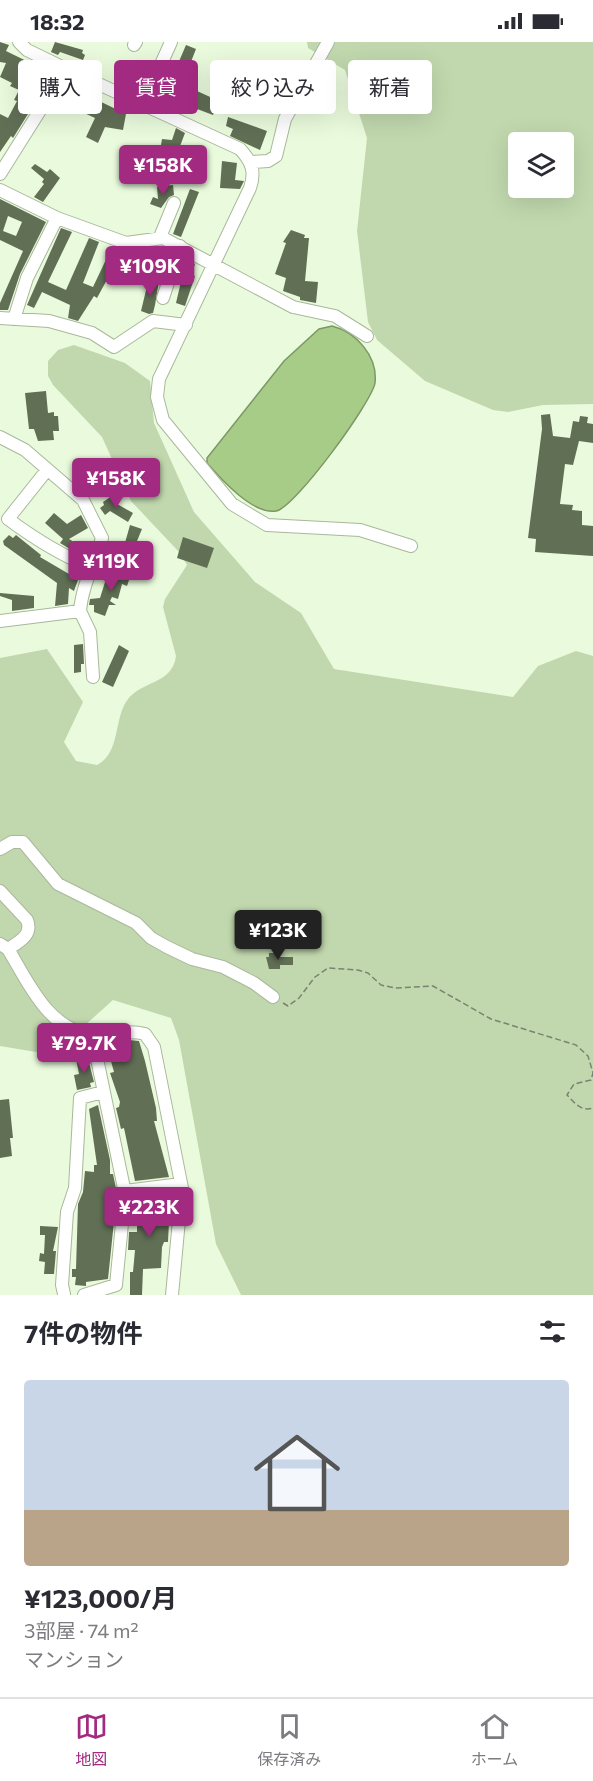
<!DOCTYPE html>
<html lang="ja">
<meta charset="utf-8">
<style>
:root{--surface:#fff;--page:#f7f7f7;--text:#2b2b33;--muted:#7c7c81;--line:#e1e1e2;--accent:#a22a81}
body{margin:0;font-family:Commissioner,"Noto Sans JP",sans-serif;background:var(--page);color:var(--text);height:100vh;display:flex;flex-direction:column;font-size:22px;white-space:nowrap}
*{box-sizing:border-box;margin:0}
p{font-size:20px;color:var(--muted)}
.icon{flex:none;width:33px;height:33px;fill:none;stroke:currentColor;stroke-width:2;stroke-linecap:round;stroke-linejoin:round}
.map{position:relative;height:1253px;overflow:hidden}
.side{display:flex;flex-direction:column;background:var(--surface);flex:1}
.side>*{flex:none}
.banner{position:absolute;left:18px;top:18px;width:558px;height:54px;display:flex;gap:12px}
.tools{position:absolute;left:508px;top:90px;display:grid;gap:12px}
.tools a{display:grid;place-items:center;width:66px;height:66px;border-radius:6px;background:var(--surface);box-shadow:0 6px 24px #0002;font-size:30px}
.price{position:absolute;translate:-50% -51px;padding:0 14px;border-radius:6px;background:var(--accent);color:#fff;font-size:20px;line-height:39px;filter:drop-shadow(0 2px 3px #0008)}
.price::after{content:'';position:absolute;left:50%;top:36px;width:18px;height:14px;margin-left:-9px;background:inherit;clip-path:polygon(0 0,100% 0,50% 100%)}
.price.current{background:#222;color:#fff}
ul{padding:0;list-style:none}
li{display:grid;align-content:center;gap:12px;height:318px;padding:0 24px}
li span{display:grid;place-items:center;height:186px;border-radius:6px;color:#555}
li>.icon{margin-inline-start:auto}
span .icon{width:108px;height:108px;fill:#fffc;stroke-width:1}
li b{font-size:26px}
h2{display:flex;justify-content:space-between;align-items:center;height:72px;padding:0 24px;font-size:26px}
.tag{padding:0 21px;border-radius:6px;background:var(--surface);box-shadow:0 6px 24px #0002;font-size:21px;line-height:54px}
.tag.current{background:var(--accent);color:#fff}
.status{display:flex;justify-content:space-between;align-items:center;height:42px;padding:0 30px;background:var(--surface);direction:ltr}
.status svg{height:16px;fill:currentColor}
.tab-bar{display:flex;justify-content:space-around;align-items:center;height:84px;border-top:2px solid var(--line);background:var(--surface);font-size:16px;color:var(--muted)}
.tab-bar a{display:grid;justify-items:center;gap:3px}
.tab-bar .current{color:var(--accent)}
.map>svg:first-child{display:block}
</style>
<div class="status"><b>18:32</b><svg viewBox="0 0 49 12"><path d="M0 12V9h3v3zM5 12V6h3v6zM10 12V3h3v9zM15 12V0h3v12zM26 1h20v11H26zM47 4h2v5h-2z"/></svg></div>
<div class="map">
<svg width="593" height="1253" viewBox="0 0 593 1253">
<rect width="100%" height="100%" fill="#eafbdd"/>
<!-- green -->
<path fill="#c1d8ae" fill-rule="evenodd" d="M307,0H593V362L543,363L508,370L493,368L425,339L377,298L368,280L357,189L367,96L345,28L308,6ZM519,100H564V146H519Z
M74,303L125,321L150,339L154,381L194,470L255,540L301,571L334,627L513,655L538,624L576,609L593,614V1253H241L216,1202L179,998L171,976L113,958L63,1003L48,1012L0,1004V616L47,607L83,660L64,700L76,719L97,723C120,711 114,679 126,660C139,638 172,644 176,614L163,565L165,557L187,523L179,510L131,459L102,395L53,343L48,334V319L58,308Z"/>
<!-- water -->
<path fill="#a7cc88" stroke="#7d9866" stroke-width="1.5" d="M332,284C356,290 378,314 375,341C372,360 294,467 276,469C253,473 221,437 207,421V416L284,319L319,287Z"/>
<!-- building -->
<path fill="#616f55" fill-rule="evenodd" d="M0,0L9,3L6,9L53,32L13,96L11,94L0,110V72L8,76L17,59L14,58L19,48L10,44L12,41L0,35L6,21L0,20Z
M55,0L83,8L82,11L85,13L83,18L60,10L58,13L51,10Z
M186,3L196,7L185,35L174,31Z
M70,38L93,50V56L126,72L123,88L105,85L98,101L86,95L95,76L82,70L84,66L63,57Z
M197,49L219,59L213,73L192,65Z
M228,75L267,89L260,108L230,94L233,87L226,84Z
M176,86L185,91L177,112L160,109L162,97L172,98Z
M194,115L207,120L203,132L190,127Z
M222,119L237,121L235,138L244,139L240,147L220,146Z
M35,122L47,130L50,127L60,136L43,160L34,155L44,142L42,140L44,137L31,126Z
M173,143L174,153L169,155L161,166L150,162L153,155L158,157L157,145Z
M190,147L199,150L181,195L173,192Z
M0,157L46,180L20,232L8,268H0V261L23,209L0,198ZM8,174L22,180L16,194L3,189Z
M61,186L72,190L48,240L66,248L89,196L99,200L83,241L93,245L112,205L122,208L111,235L109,234L97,256L94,254L78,279L68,276L70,263L42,250L34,266L27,263Z
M291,188L305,193L304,196H309L305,239L318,240L316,261L300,258V255L283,249L286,236L275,232L286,201L283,200Z
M158,205L170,209L166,219L162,218L156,236L147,234Z
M186,218L195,222L191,233L195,234L185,264L176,261Z
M149,236L159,239L155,263L153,271L149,272L141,269Z
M46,349L48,371L54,370V374H58L59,389H53L54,398L38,399L34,387H29L25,351Z
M550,372L553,394L570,396L573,379L579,380L580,374L588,375L587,381L593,382V401L579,399L573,423L565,422L560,462L573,463L572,468L582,469V483L593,484V514L535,510L536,497L528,496L542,387L541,373Z
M112,454L117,462L133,471L128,480L110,469L105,473L100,466L104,463L103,460Z
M54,471L67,482L81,473L88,486L69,497L74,500L70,507L60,501L63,497L45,481Z
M130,483L142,487L132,511L123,508Z
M9,493L13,496L16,493L41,513L40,515L69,532L70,530L79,535L74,549L69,546L68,562L55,564L57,541L4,503L3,499Z
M183,495L214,506L207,526L177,516Z
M120,525L132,529L127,544L122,542L118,557L112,555L110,559L116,563H109L105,574L94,570V563H89L90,557L100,556L106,537L115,540Z
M0,551L34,554V566L12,569V558L0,554Z
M83,602L84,622H81V630L74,631V603Z
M119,603L129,609L113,645L102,640Z
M269,911H280V915H293V923H280V927H269L266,915H269Z
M129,998L139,999L145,1019L156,1066L157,1079H154L169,1135L135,1139L124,1086L121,1087L116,1066L119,1065L120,1060L110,1031L114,1030L107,1005Z
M87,1013L94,1040L90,1041L91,1045L77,1048L74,1033L79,1032L76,1017Z
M9,1057L13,1096H10L12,1114L0,1116V1058Z
M98,1063L110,1118V1132H113L117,1151L108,1237L86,1240V1244L75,1243L76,1235H72V1227H76L78,1162L83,1150L85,1129L94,1130V1123H97L89,1067Z
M170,1152L171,1160L166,1161L169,1180L168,1200H164L162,1205L161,1226L143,1227L142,1253H130V1230H133L135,1208H128L129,1190H137V1156Z
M40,1184L58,1185L53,1209H56L54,1232H44L45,1220L39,1219L40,1211L44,1212L45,1193H40Z"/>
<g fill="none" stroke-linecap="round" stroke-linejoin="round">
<!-- minor casing -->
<g stroke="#a9b89c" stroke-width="14">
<path id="minor" d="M19,0L27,8L66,27L240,107C251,119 256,129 250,146L159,337L157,355L163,378L232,462L267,483L360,488L411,504
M134,3L136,0
M143,62L171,0
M252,120L268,119L276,114L285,77L328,0
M0,132L66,27
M0,148L57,176L126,201L163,196L293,265L335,274L367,294
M160,195L174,161
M163,256L180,204
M0,276L49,279L92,291L114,305L153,279L186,283
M14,277L27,236L57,176
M0,395L25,408L83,458L102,496C95,521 82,543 80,569L0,579
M47,428L8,477C35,497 62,514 93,526
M80,569L90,590L93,635
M0,807L12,800H23L58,842L136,881L151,896L167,905L192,917L223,925L254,941L273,955
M0,849L27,878C33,893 19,900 8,907
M0,902L8,907C27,938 48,988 90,992C109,994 127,987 145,992L154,1005L182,1146L172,1253
M125,1149L181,1142
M64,1252L62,1243L67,1170L75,1146L80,1056L103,1050
M84,1253L116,1243L125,1151L96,1012"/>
</g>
<!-- path -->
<path stroke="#798470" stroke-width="1.5" stroke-dasharray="6 3" stroke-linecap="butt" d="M283,961L288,964L299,956L315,935L328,926L358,928L368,931L381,943L395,946L433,944L491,977L576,1003L588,1014L593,1031L591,1038L574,1042L567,1053C575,1061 581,1070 593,1066"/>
<!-- minor -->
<use href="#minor" stroke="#fff" stroke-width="12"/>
</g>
</svg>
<div class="tools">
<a><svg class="icon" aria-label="layers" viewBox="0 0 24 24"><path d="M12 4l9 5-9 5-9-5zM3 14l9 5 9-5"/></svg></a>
</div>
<b class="price" style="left:163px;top:154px">¥158K</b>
<b class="price" style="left:150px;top:255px">¥109K</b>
<b class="price" style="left:116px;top:467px">¥158K</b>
<b class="price" style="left:111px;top:550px">¥119K</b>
<b class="price current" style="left:278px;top:919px">¥123K</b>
<b class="price" style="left:84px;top:1032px">¥79.7K</b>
<b class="price" style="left:149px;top:1196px">¥223K</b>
<div class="banner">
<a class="tag">購入</a>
<a class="tag current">賃貸</a>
<a class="tag">絞り込み</a>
<a class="tag">新着</a>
</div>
</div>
<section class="side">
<h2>7件の物件<svg class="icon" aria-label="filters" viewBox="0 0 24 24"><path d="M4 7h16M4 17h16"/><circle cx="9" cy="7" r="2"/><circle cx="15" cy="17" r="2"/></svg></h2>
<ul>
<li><span style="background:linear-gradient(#c9d6e8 70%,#b9a48a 0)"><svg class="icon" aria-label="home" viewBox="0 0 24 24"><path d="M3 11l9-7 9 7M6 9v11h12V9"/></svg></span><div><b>¥123,000/月</b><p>3部屋 · 74 m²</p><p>マンション</p></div></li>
</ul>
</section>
<nav class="tab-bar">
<a class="current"><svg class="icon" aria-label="map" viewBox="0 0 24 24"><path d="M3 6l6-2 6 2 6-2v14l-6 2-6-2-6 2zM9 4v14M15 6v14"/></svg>地図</a>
<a><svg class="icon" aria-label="saved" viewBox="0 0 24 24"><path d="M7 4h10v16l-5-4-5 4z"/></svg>保存済み</a>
<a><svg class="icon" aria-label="home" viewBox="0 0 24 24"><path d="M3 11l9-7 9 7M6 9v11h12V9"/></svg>ホーム</a>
</nav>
